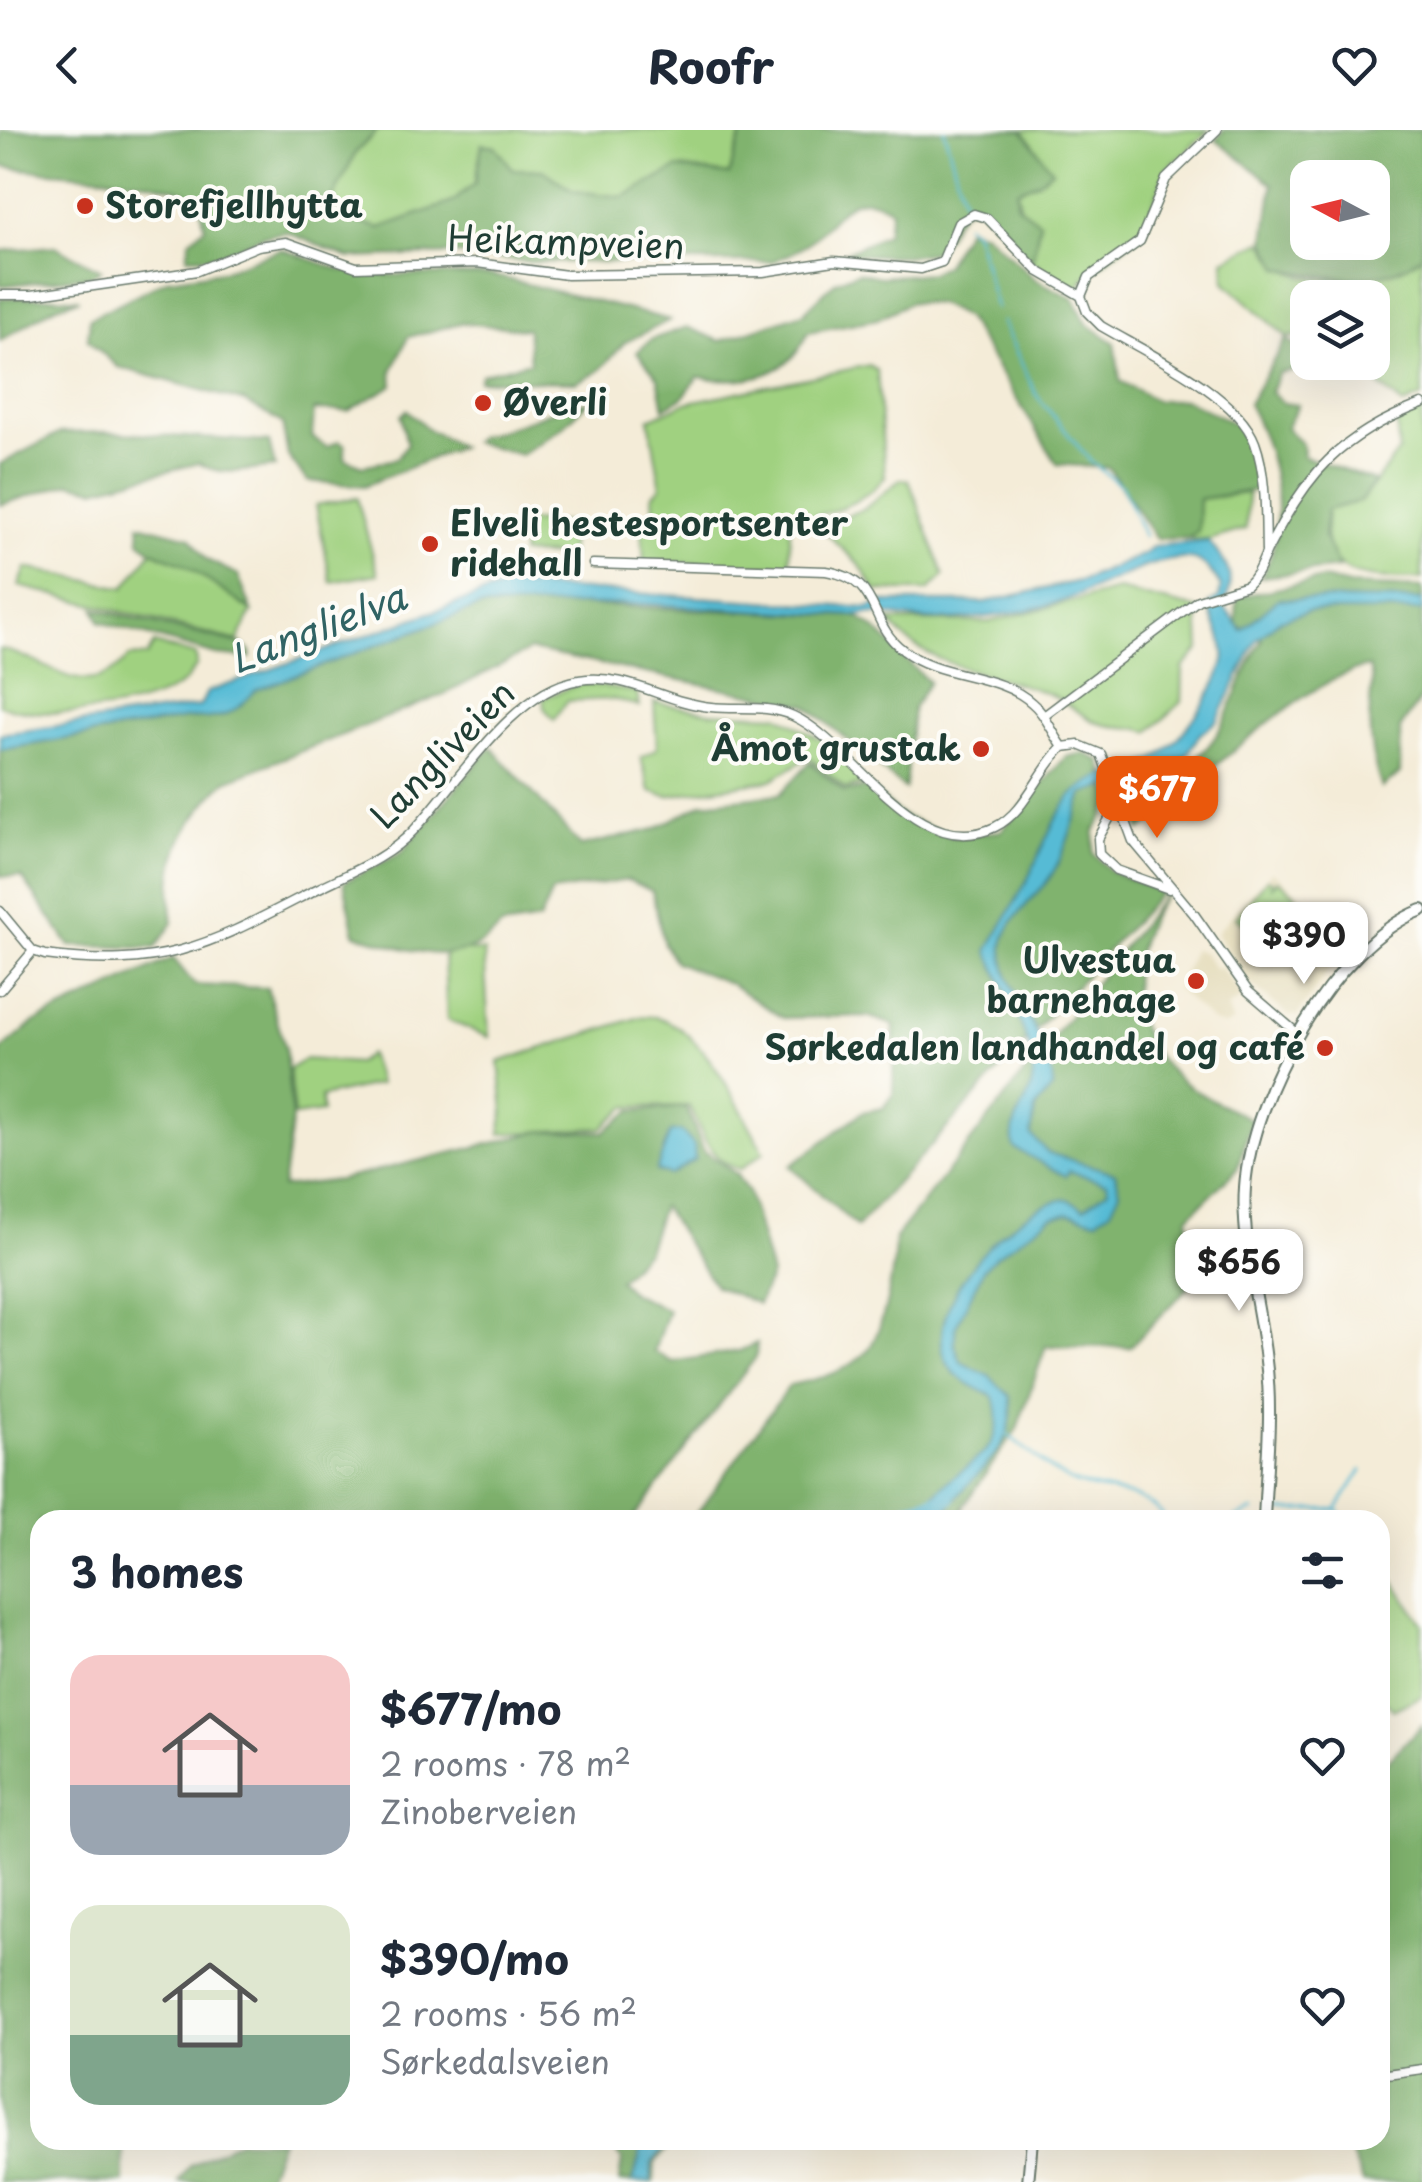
<!DOCTYPE html>
<meta charset="utf-8">
<style>
:root{--surface:#fff;--page:#f6f6f7;--text:#1f2937;--muted:#747a83;--accent:#ea580c}
body{margin:0;font-family:"Playpen Sans",sans-serif;background:var(--page);color:var(--text);height:100vh;display:flex;flex-direction:column;font-size:38px;white-space:nowrap}
*{box-sizing:border-box;margin:0}
p{font-size:32px;color:var(--muted)}
.icon{flex:none;width:55px;height:55px;fill:none;stroke:currentColor;stroke-width:2;stroke-linecap:round;stroke-linejoin:round}
.map{position:relative;flex:1;overflow:hidden}
.sheet{position:absolute;left:30px;top:1380px;width:1360px;height:640px;display:flex;flex-direction:column;background:var(--surface);border-radius:30px;box-shadow:0 10px 40px #0002}
.sheet>*{flex:none}
.needle{width:65px;rotate:277deg}
.buttons{position:absolute;left:1290px;top:30px;display:grid;gap:20px}
.buttons a{display:grid;place-items:center;width:100px;height:100px;border-radius:20px;background:var(--surface);box-shadow:0 10px 40px #0002;font-size:50px}
.price{position:absolute;translate:-50% -85px;padding:0 22px;border-radius:20px;background:#fff;color:#222;font-size:32px;line-height:65px;filter:drop-shadow(0 2px 5px #0008)}
.price::after{content:'';position:absolute;left:50%;top:60px;width:30px;height:22px;margin-left:-15px;background:inherit;clip-path:polygon(0 0,100% 0,50% 100%)}
.price.current{background:var(--accent);color:#fff}
ul{padding:0;list-style:none}
li{display:flex;align-items:center;gap:30px;height:250px;padding:0 40px}
li span{display:grid;place-items:center;flex:none;width:280px;height:200px;border-radius:30px;color:#555}
li>.icon{margin-inline-start:auto}
span .icon{width:120px;height:120px;fill:#fffc;stroke-width:1}
li b{font-size:42px}
h2{display:flex;justify-content:space-between;align-items:center;height:120px;padding:0 40px;font-size:42px}
header{display:flex;justify-content:space-between;align-items:center;height:130px;padding:0 40px;background:var(--surface);font-size:45px;font-weight:700}
.map>svg:first-child{display:block}
</style>
<header><svg class="icon" aria-label="back" viewBox="0 0 24 24"><path d="M15 5l-7 7 7 7"/></svg>Roofr<svg class="icon" aria-label="heart" viewBox="0 0 24 24"><path d="M12 20l-8-8c-3-5 5-10 8-4 3-6 11-1 8 4z"/></svg></header>
<div class="map">
<svg width="1422" height="2052" viewBox="0 0 1422 2052">
<rect width="100%" height="100%" fill="#fdfcf7"/>
<filter id="ink" filterUnits="userSpaceOnUse"><feTurbulence type="fractalNoise" baseFrequency=".01" numOctaves="2"/><feDisplacementMap in="SourceGraphic" scale="20" xChannelSelector="R" yChannelSelector="G"/><feConvolveMatrix kernelMatrix="1 2 1 2 8 2 1 2 1" color-interpolation-filters="sRGB"/></filter>
<filter id="wash" filterUnits="userSpaceOnUse"><feTurbulence type="fractalNoise" baseFrequency=".0048" numOctaves="4" result="noise"/><feDisplacementMap in="SourceGraphic" scale="40" xChannelSelector="R" yChannelSelector="G"/><feGaussianBlur stdDeviation="2.25" result="paint"/><feColorMatrix in="noise" values="0 0 0 0 0 0 0 0 0 0 0 0 0 0 0 0 0 1.4 0 .05"/><feComposite in="paint" operator="in"/></filter>
<g filter="url(#wash)">
<rect width="100%" height="100%" fill="#f4ecd8"/>
<!-- built -->
<path fill="#e4dbba" d="M1272,741L1351,807L1297,886L1288,885L1246,850L1216,803Z
M1194,819L1204,823L1215,839L1220,837L1243,867L1227,878L1233,892L1224,896L1213,892L1176,859Z"/>
<!-- green -->
<path fill="#a0d180" stroke="#60875a" stroke-width="2.5" d="M378,0H743L729,45L678,38L623,67L573,61L543,40L512,39L495,16L482,14L475,53L453,72L380,98L342,87L333,68L356,22Z
M1022,0H1209L1166,40L1143,102L1084,148L1077,159L1032,132L1017,60L1040,51L1051,40Z
M1262,111C1268,118 1274,132 1282,137C1316,159 1392,151 1422,125V267L1403,275L1353,233L1372,232V168H1308L1307,215L1294,206L1288,208L1225,152L1224,130Z
M869,235L877,241L885,347C863,374 824,388 790,388V436L644,432L641,390L654,381L653,365L661,357L649,289L685,273Z
M1422,280V449C1365,449 1318,453 1327,379L1361,371L1399,321L1396,290Z
M901,349L909,350L944,446L928,461H876L859,434L825,402L828,392L864,379Z
M1248,363L1246,399L1209,410L1189,408L1198,401L1199,369Z
M357,368L378,444L331,452L316,375Z
M524,391L570,393V426L521,424Z
M152,421L184,434L252,481L238,511L19,456L26,438L124,458Z
M1118,460L1198,479L1200,519L1183,538L1182,572L1149,602C1131,594 1114,600 1096,592C1080,585 1066,571 1049,564C994,542 927,540 888,491L989,492Z
M154,514L196,525L197,535C193,540 188,549 183,553C146,582 42,591 0,575V519C51,529 83,578 129,527L147,526Z
M582,553L637,562L639,576L613,569L567,571L554,590L544,578L543,568Z
M654,572L710,582L778,585L825,612L866,653L845,659L809,627L771,650L667,666L650,661L641,628L657,618Z
M1267,749L1273,752L1271,758L1278,750L1296,765L1265,804L1247,789L1243,793L1236,787Z
M448,821H484L489,907L447,890L444,825Z
M640,887C695,877 741,982 764,1022L741,1039C709,1033 702,1001 689,976L626,977L602,998L500,1004L504,981L499,932Z
M369,924L379,954L321,967L322,982L294,986L289,939L306,929L357,933Z
M1385,1438L1422,1494V1566L1393,1580L1380,1564V1440Z"/>
<!-- forest -->
<path fill="#80b36e" stroke="#507851" stroke-width="2.5" fill-rule="evenodd" d="M0,0H378L356,22L333,68L342,87L380,98L453,72L475,53L482,14L495,16L513,39L543,40L574,61L623,67L678,38L729,45L743,0H1022L1052,40L1040,51L1017,60V75L1040,92L1032,132L980,79L967,77C949,92 952,102 939,117C927,132 864,124 843,124L886,104L891,80C852,53 839,86 813,109C799,121 787,126 771,132H530L454,124L349,128L287,102L263,106L215,127H187L190,110L205,97L199,68C151,43 58,46 0,36Z
M1224,0H1422V125C1384,158 1324,148 1279,138L1265,110L1273,54L1216,10ZM1308,48H1372V112H1308Z
M967,98L985,103L1035,149L1074,169L1087,194L1115,213L1120,251L1157,271L1184,269L1239,296L1253,333L1257,360L1199,369L1198,401L1189,408L1156,409L1109,338L1057,334L966,188L939,174L911,172L877,189L808,202C790,249 743,254 698,247L683,267L664,278L658,248L637,222L652,209L687,197L720,211L803,183L836,151L858,142L880,147L930,143L945,135Z
M55,116L101,140L90,146L0,156V121Z
M281,119L341,140L383,145H491L670,190L624,213L599,241L577,252L479,250L481,244L530,232L527,199L462,193L408,207L392,241L393,255L348,281L314,280L312,307L327,317L339,311L345,315V329L363,336L396,329L407,314L401,286L407,280L428,299L460,317L364,356L307,351L288,326L282,293L245,272L118,237L88,210L90,188L168,149L222,141Z
M57,167L79,169L54,177L0,211V168Z
M1286,209L1307,224L1294,241L1279,243L1271,262L1283,273L1298,275L1286,298L1302,314L1303,326L1374,351L1361,371L1327,380L1324,406L1339,438L1261,447C1291,396 1275,323 1248,274Z
M588,272L561,298L521,325L473,312L478,306C517,299 548,277 588,272Z
M104,302L269,312L275,337C251,339 219,348 199,333L95,359L70,353L0,375V334L60,303Z
M139,394L190,407L207,430L238,445L252,481L184,434L152,421L140,411Z
M1323,449L1349,455L1422,458V566L1400,599V643L1382,658C1372,632 1368,605 1370,577C1370,561 1375,553 1369,537C1306,546 1194,657 1141,700L1131,674V651C1232,638 1219,581 1262,510L1236,494L1237,467Z
M530,473L855,486C883,500 905,531 929,552L913,578L905,659L806,575L530,520L445,564L226,651C182,695 164,730 173,793L155,818L70,816L22,747L0,746V620L189,588C222,590 234,585 255,560L479,477Z
M95,479L241,514L251,522L250,528L216,525L100,492Z
M491,617L581,716L655,699L703,673L780,664L810,632L844,662L869,657L901,685L951,707L1001,701L1066,627L1084,623L1101,631L1112,671L1095,701L1093,723L1110,741L1161,762L857,1097L790,1036L863,982L883,978L893,965L894,895L867,886L783,888L729,853L675,832L664,814L652,761L628,750L552,762L539,791L501,797C462,843 405,819 355,804L344,752L401,723Z
M1166,763C1125,821 1119,897 1177,947C1197,965 1228,977 1252,990L1237,1039L1188,1087L1189,1157L1130,1217L1046,1216L1017,1299L964,1375L962,1390H692L790,1255C817,1249 848,1243 867,1221C885,1200 895,1135 895,1108Z
M173,828L195,855L267,858L285,917L292,988L282,1057L338,1050L542,1001L604,1002L631,981L686,977L704,1021L736,1044L749,1064L771,1145L758,1174L715,1156L662,1076L647,1120L619,1150L632,1163L668,1180L654,1221L672,1232L739,1221L757,1213L756,1227L632,1390H40V2010H124V2052H0V921L35,892Z
M1422,1595V2052H1363L1346,2010H1380V1639Z
M239,2010H281L265,2052H179L190,2036Z
M596,2010H675L655,2033L654,2052H619L622,2029L607,2011Z"/>
<!-- water -->
<path fill="#57bbd5" stroke="#3b7c84" stroke-width="2.5" d="M1208,411C1227,435 1237,443 1224,477L1242,500L1278,469L1422,470V481H1308L1280,490L1257,509L1217,591L1200,604L1186,626L1163,639L1083,664C1073,691 1065,727 1048,750C1034,769 1001,795 1003,821C1006,870 1052,906 1053,957L1035,979L1031,1005L1048,1023L1115,1043L1120,1061L1111,1080L1096,1090L1068,1083L1051,1087L995,1127L983,1140L956,1196L954,1213L961,1232L989,1246L1010,1266C1021,1324 963,1346 942,1390H927C928,1384 930,1373 933,1367C957,1334 1012,1326 994,1267C977,1258 953,1249 946,1230C921,1173 1014,1073 1068,1069L1084,1078L1108,1060L1107,1053L1069,1041L1066,1046L1014,1018C1007,987 1032,974 1033,945C1035,912 1001,853 988,821C1002,793 1019,768 1032,740C1044,714 1053,688 1072,666C1092,645 1120,641 1147,632C1174,624 1219,558 1224,531C1227,510 1211,493 1209,474L1219,468L1221,457C1213,443 1204,431 1190,429C1152,425 1096,462 1059,472C1020,483 978,490 937,490C908,490 883,481 855,486L641,474L479,477L256,560C234,585 222,590 189,588L0,620V604L200,576L207,562L508,455L869,478L880,472H986L1083,450L1144,424L1153,416Z
M681,1001L694,1015L695,1029L670,1045L656,1041L670,1002Z
M653,2010H670L652,2033L651,2052H633L641,2020Z"/>
<g fill="none" stroke-linecap="round" stroke-linejoin="round">
<!-- stream -->
<path stroke="#57bbd5" stroke-width="2.5" d="M944,0L965,75
M965,94L975,102L996,178
M1002,192L1037,266L1091,332L1122,356L1144,406
M1005,1303C1026,1318 1052,1345 1076,1353C1105,1363 1149,1361 1166,1390
M1338,1380L1347,1390
M1274,1381L1337,1379L1362,1340
M1231,1390L1254,1380"/>
<!-- river -->
<path stroke="#57bbd5" stroke-width="14" d="M895,1390L910,1379L949,1368"/>
</g>
</g>
<g filter="url(#ink)">
<g fill="none" stroke-linecap="round" stroke-linejoin="round">
<!-- minor casing -->
<g stroke="#6a7a6d" stroke-width="11">
<path id="minor" d="M1217,0L1166,49L1140,111L1089,147L1081,166L1087,182L1101,196C1145,222 1237,264 1255,313C1267,346 1265,388 1266,422
M0,165H32L197,141L258,116L286,112L356,137L477,133L567,145L763,142L834,131L921,139L942,132L958,93L974,84L987,88L1038,141L1081,166
M593,434L826,441C883,450 866,492 903,520C940,549 998,542 1032,573C1046,584 1052,603 1063,617
M1044,586L1198,470L1247,455C1258,445 1261,434 1267,421C1306,344 1340,305 1422,274
M1063,617L1079,615L1101,624L1133,711L1194,784L1248,861L1298,904
M1118,673L1098,709L1099,724L1116,740L1169,759
M0,781L33,821L45,825C168,841 212,813 317,759C351,742 388,728 414,700C458,653 512,561 579,550C627,542 665,573 711,577C739,580 767,574 793,586C854,613 916,735 995,697C1026,682 1038,641 1063,617
M0,860L33,821
M1380,1945L1422,1939"/>
</g>
<!-- tertiary casing -->
<g stroke="#6a7a6d" stroke-width="14">
<path id="tertiary" d="M1264,1390C1266,1337 1273,1284 1266,1231C1260,1174 1241,1115 1245,1057C1251,966 1333,814 1422,780
M1028,2052L1032,2010"/>
</g>
<!-- minor -->
<use href="#minor" stroke="#fff" stroke-width="8"/>
<!-- tertiary -->
<use href="#tertiary" stroke="#fff" stroke-width="10"/>
</g>
</g>
<!-- markers -->
<g fill="#c8321e" stroke="#fdfcf7" stroke-width="4">
<circle cx="85" cy="76" r="10"/>
<circle cx="483" cy="273" r="10"/>
<circle cx="430" cy="414" r="10"/>
<circle cx="981" cy="619" r="10"/>
<circle cx="1196" cy="851" r="10"/>
<circle cx="1325" cy="918" r="10"/>
</g>
<g text-anchor="middle" stroke-width="8" stroke-linejoin="round" paint-order="stroke">
<!-- poi labels -->
<g font-size="35" font-weight="bold" fill="#1f3d34" stroke="#fdfcf7" text-anchor="start">
<text x="105" y="88">Storefjellhytta</text>
<text x="503" y="285">Øverli</text>
<text x="450" y="406">Elveli hestesportsenter<tspan x="450" dy="40">ridehall</tspan></text>
<text x="961" y="631" text-anchor="end">Åmot grustak</text>
<text x="1176" y="843" text-anchor="end">Ulvestua<tspan x="1176" dy="40">barnehage</tspan></text>
<text x="1305" y="930" text-anchor="end">Sørkedalen landhandel og café</text>
</g>
<!-- street labels -->
<g font-size="35" fill="#1f3d34" stroke="#fdfcf7">
<text transform="translate(566 113) rotate(2)" y="12">Heikampveien</text>
<text transform="translate(443 625) rotate(-46)" y="12">Langliveien</text>
</g>
<!-- water labels -->
<g font-size="38" font-style="italic" fill="#306364" stroke="#fdfcf7">
<text transform="translate(318 499) rotate(-21)" y="13">Langlielva</text>
</g>
</g>
</svg>
<div class="buttons">
<a><svg class="needle" viewBox="-14 -14 28 28"><path d="M0-13l5 13h-10z" fill="#e53935"/><path d="M0 13l5-13h-10z" fill="#747a83"/></svg></a>
<a><svg class="icon" aria-label="layers" viewBox="0 0 24 24"><path d="M12 4l9 5-9 5-9-5zM3 14l9 5 9-5"/></svg></a>
</div>
<b class="price current" style="left:1157px;top:711px">$677</b>
<b class="price" style="left:1304px;top:857px">$390</b>
<b class="price" style="left:1239px;top:1184px">$656</b>
<section class="sheet">
<h2>3 homes<svg class="icon" aria-label="filters" viewBox="0 0 24 24"><path d="M4 7h16M4 17h16"/><circle cx="9" cy="7" r="2"/><circle cx="15" cy="17" r="2"/></svg></h2>
<ul>
<li><span style="background:linear-gradient(#f6c9c9 65%,#9aa5b1 0)"><svg class="icon" aria-label="home" viewBox="0 0 24 24"><path d="M3 11l9-7 9 7M6 9v11h12V9"/></svg></span><div><b>$677/mo</b><p>2 rooms · 78 m²</p><p>Zinoberveien</p></div><svg class="icon" aria-label="heart" viewBox="0 0 24 24"><path d="M12 20l-8-8c-3-5 5-10 8-4 3-6 11-1 8 4z"/></svg></li>
<li><span style="background:linear-gradient(#dfe7d0 65%,#7fa58c 0)"><svg class="icon" aria-label="home" viewBox="0 0 24 24"><path d="M3 11l9-7 9 7M6 9v11h12V9"/></svg></span><div><b>$390/mo</b><p>2 rooms · 56 m²</p><p>Sørkedalsveien</p></div><svg class="icon" aria-label="heart" viewBox="0 0 24 24"><path d="M12 20l-8-8c-3-5 5-10 8-4 3-6 11-1 8 4z"/></svg></li>
</ul>
</section>
</div>
